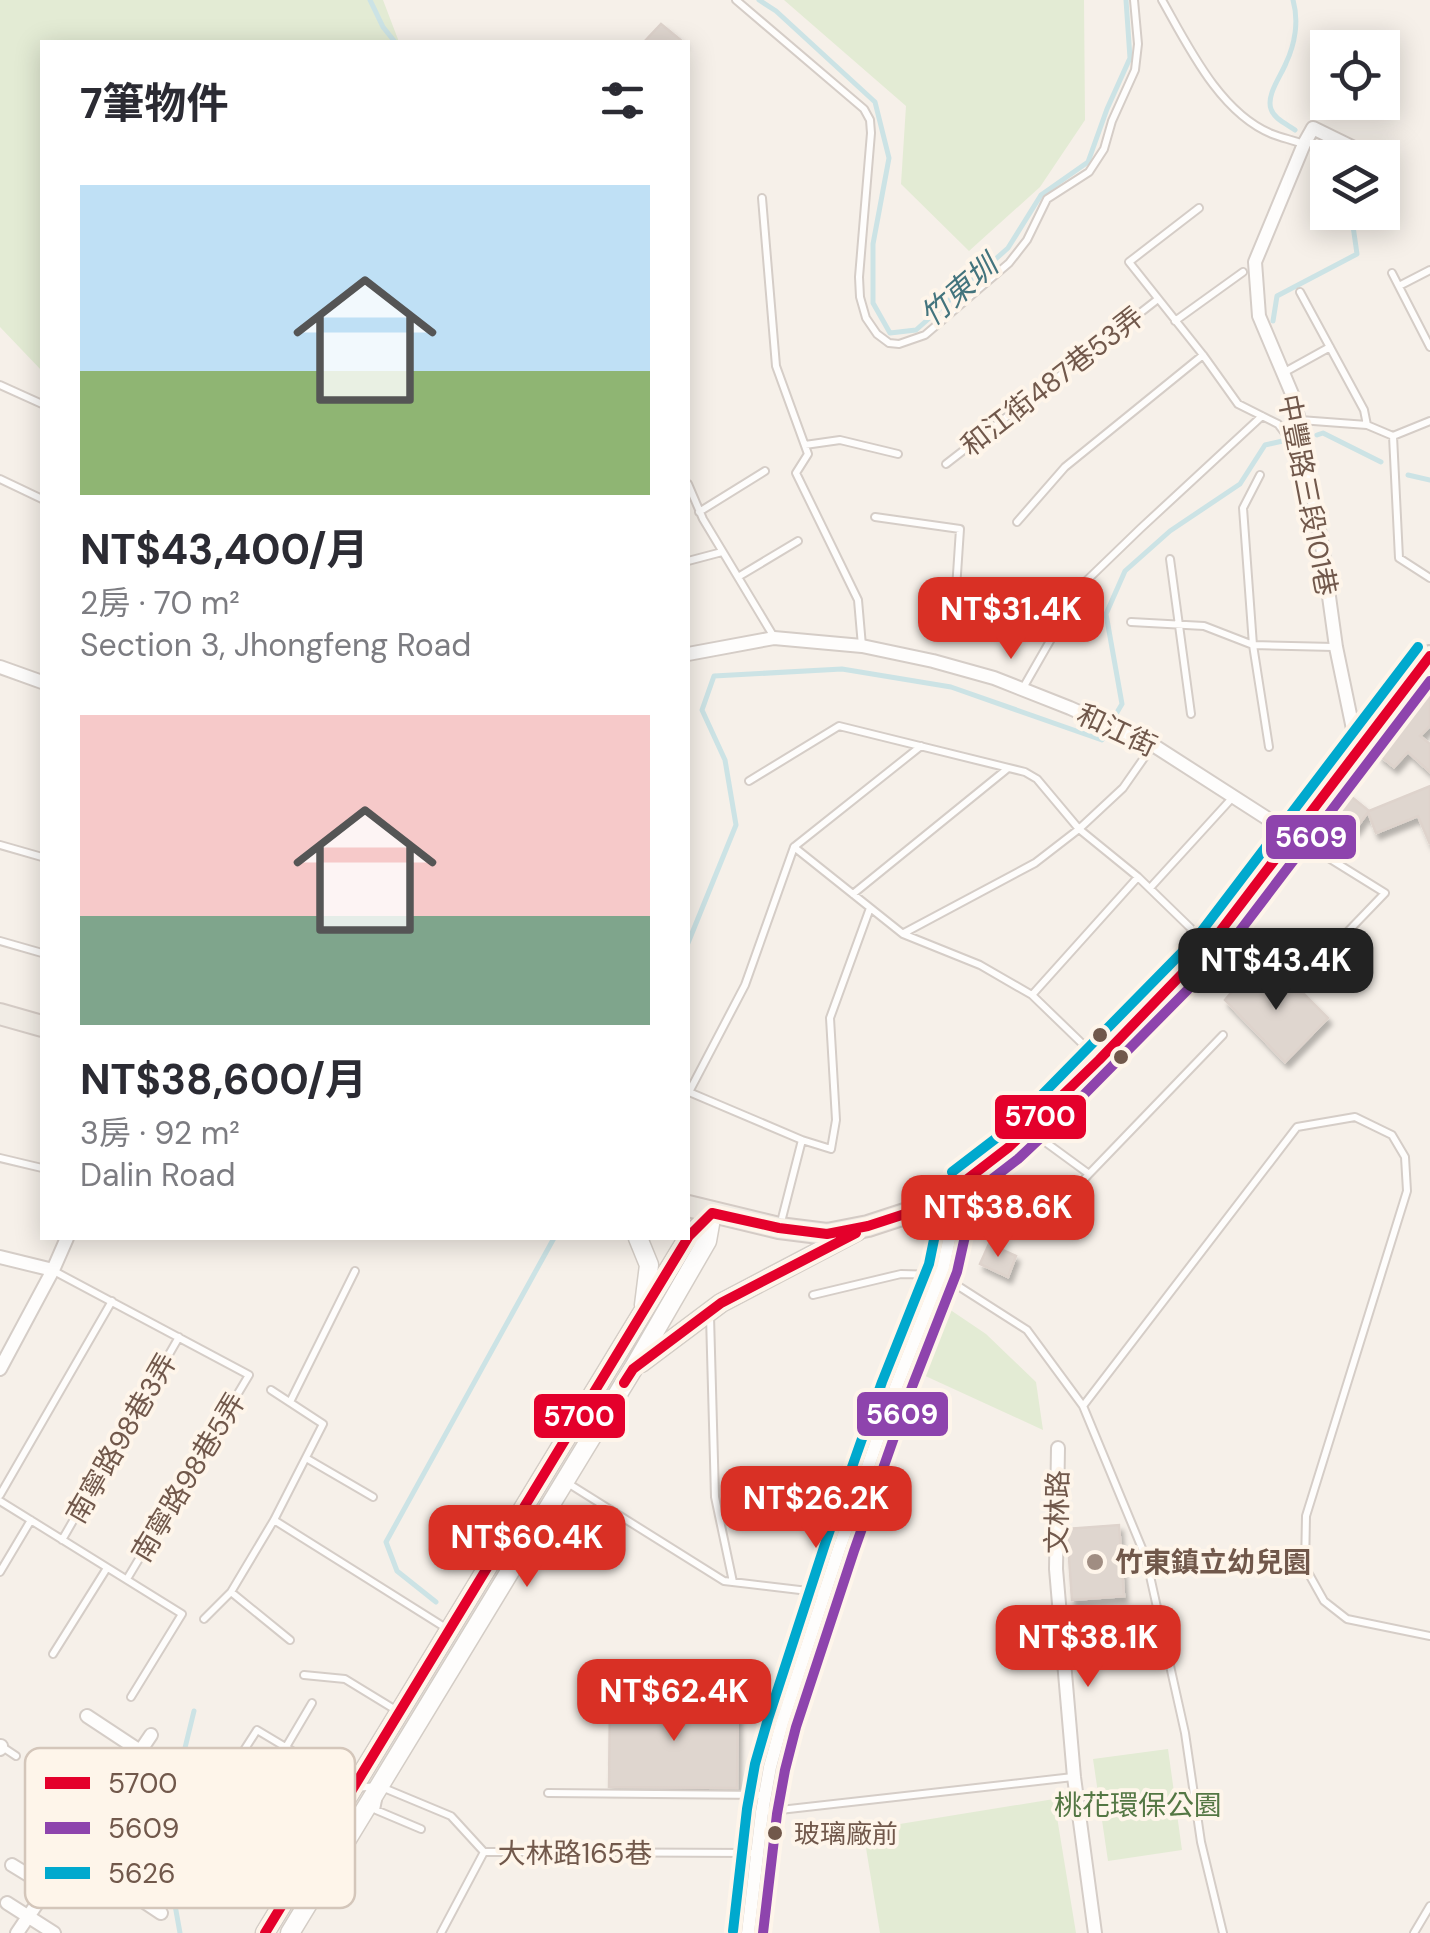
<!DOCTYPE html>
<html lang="zh-TW">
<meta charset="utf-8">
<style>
:root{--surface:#fff;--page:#f2f2f3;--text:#2b2b33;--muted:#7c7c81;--accent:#d93025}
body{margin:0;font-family:"DM Sans","Noto Sans TC",sans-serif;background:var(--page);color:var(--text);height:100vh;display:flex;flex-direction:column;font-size:38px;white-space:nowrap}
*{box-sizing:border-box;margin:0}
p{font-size:32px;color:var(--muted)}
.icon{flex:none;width:55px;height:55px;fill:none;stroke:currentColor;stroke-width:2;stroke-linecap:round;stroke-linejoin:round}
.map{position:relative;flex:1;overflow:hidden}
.sheet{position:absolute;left:40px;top:40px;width:650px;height:1200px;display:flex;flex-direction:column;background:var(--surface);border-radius:0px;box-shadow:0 5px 25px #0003}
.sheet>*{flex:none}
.buttons{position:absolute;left:1310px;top:30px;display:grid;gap:20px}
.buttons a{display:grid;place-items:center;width:90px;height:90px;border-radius:0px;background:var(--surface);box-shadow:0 5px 25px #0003;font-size:50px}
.price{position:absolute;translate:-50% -85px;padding:0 22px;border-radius:20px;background:var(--accent);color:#fff;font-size:32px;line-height:65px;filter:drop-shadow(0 2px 5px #0008)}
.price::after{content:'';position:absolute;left:50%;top:60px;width:30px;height:22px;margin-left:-15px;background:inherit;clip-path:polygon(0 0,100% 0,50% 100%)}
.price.selected{background:#222;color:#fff}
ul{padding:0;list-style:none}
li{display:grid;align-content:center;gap:20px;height:530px;padding:0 40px}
li span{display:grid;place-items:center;height:310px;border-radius:0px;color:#555}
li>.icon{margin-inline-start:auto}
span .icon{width:180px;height:180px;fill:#fffc;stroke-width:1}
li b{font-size:42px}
h2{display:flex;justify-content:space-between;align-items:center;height:120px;padding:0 40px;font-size:42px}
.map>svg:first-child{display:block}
</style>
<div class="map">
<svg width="1430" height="1933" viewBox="0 0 1430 1933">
<defs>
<filter id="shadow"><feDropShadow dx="3.5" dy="6" stdDeviation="2.5" flood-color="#0004"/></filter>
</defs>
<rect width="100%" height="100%" fill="#f6f0e9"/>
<!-- green -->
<path fill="#e3ebd4" d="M0,0H383L399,42H42V371L0,327Z
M784,0H1084L1085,120L1040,187L969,251L901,184L906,106Z
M949,1309L986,1334L1036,1382L1043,1430L921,1374Z
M1168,1749L1182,1850L1108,1861L1093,1759Z
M1054,1799L1076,1933H880L863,1830Z"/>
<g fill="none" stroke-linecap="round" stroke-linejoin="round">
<!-- stream -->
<path stroke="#cce3e5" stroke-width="5" d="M370,0L383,27L395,42
M759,0L776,11L875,102L889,158L873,244V303L890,333L916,330L1008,248L1041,195L1088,162L1107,109L1130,58L1126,0
M1293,0C1299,21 1295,44 1286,63C1281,76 1266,95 1271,109C1274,119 1287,124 1295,130
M1320,146L1336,158
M1273,321L1277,296L1357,254L1351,212
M1317,435L1323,433L1381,462
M1408,475L1430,480
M1116,714L1122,704L1106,614L1125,571L1170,531L1240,484L1265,445L1287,440
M688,943L736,825L725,760L702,710L714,676L842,669L951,687L1102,740L1103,738
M436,1602L397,1571L386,1542L554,1238
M180,1933L163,1838L194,1711"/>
</g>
<!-- building -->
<path fill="#dfd6cf" stroke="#ded3cc" stroke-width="2.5" filter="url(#shadow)" d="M661,24L683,42H644Z
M1430,691V726L1420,736L1430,744V772L1408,752L1394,767L1379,755Z
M1430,786V844L1418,816L1376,833L1368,812L1355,830L1333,813L1348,794L1369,811Z
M1252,968L1289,992L1304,994L1328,1018L1285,1062L1225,1000Z
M989,1244L1016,1256L1008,1277L980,1264Z
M1119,1525L1124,1596L1072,1600L1067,1529Z
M610,1700L738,1701L737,1788L609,1787Z"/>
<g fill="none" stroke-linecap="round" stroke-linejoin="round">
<!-- lane casing -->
<g stroke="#d5cdc7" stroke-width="10">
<path id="lane" d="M736,0L864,109L870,120L871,133L859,277L860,297L866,318L877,334L889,343L899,344L925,335L1009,263L1027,240L1047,199L1089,172L1104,149L1112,121L1135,70L1138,44L1134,0
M1162,0C1188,46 1220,113 1272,134C1282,138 1293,140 1303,144
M762,198L776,366L808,454L796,473L858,600L862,646
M1199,208L1129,262L1203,355L1238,404L1278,424L1301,454
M1392,273L1430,347
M1399,286L1430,270
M1300,292L1364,410L1367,425
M1175,321L1243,272
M1283,373L1330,347
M0,385L42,404
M1300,420L1367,425L1393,436L1430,421
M1393,436L1399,558L1430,578
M805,445L840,440L898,454
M946,464L1158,299
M1260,475L1243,508L1253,645L1269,747
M0,479L42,499
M688,484L703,519L774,637
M699,512L765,471
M875,517L960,529L955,604L1057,629
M1017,522L1065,467L1203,355
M1170,559L1191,714
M688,561L722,552
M738,577L798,541
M1131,622L1204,626L1253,645L1334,647
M1023,688L1082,585L1141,528L1262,416
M749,781L839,726L1025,772L1037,779L1079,829L1138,877L1208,945
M1298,839L1385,893L1332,948
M0,845L42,857
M794,847L903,934L980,965L1032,995L1094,1055
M794,847L921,746
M1150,888L1233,797
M853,894L1007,769
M904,933L1035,863L1079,829L1123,788L1153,745
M0,941L42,953
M1032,995L1138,877
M1033,1133L1089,1174
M802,1140L831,1149L836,1120L830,1018L870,908
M0,1158L42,1168
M780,1226L802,1140L689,1092L745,985L794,847
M1039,1229L1089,1174L1223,1035
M54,1271L249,1375L127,1579
M813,1295L901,1274L941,1275L1027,1330L1083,1406L1146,1558L1185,1733L1201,1842L1223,1933
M710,1316L715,1497L733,1582
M290,1402L355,1271
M1083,1406L1297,1127L1355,1117L1392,1135L1405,1157L1407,1191L1306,1516L1305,1567L1324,1601L1347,1619L1430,1636
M306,1458L373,1497
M566,1482L724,1581L825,1593
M0,1495L112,1301
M0,1501L182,1614L131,1697
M274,1520L449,1630
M62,1540L179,1337
M0,1572L31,1520
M231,1592L290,1640
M204,1619L231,1592L274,1520L323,1424L271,1390
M53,1654L107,1568
M304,1675L345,1679L399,1712
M1,1746L16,1756
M286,1747L312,1703
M548,1793L764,1795
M378,1800L376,1810L421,1829
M762,1812L1073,1777
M189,1836L257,1730L354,1788L379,1786L451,1816L484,1852L756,1853
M441,1933L484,1852
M1414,1933L1430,1906"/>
</g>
<!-- street casing -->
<g stroke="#d5cdc7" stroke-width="16">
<path id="street" d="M688,654L774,638L862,646L933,661L994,678L1070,708L1153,745L1293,835
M0,667L42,682
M1358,753L1336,647L1322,546L1299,420L1292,394L1259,316L1255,262L1304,144L1313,128L1362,152
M0,1257L53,1270
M0,1369L53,1270L67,1238
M1058,1448L1056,1569L1074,1777L1095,1933
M87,1716L140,1751
M0,1749L1,1746
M46,1788L94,1818
M113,1790L146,1812
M71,1853L161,1913
M12,1865L48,1887
M7,1903L54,1933
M17,1933L151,1735
M748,1933L762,1812L770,1767L782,1723L840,1546L896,1387L943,1268L961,1184"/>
</g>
<!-- secondary casing -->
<g stroke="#d4cdc6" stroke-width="21">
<path id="secondary" d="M638,1238L649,1265L644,1305
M641,1363L721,1303L858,1231
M265,1933L689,1236L712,1213
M290,1933L633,1369L707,1241L712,1213"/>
</g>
<!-- primary casing -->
<g stroke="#d4cbc5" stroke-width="24">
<path id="primary" d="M0,1014L42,1026
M688,1206L779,1228L827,1234L868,1226L914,1211L961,1184L1009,1147L1041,1117L1209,946L1430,656"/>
</g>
<!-- lane -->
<use href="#lane" stroke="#fefdfc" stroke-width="6"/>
<!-- street -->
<use href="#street" stroke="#fefdfc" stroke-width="12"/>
<!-- secondary -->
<use href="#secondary" stroke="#fefdfc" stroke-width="18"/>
<!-- primary -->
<use href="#primary" stroke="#f1ece5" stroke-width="20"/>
<!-- bus-1 casing -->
<g stroke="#fef5ea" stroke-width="18">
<path id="bus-1" d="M624,1383L633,1369L721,1303L856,1233
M265,1933L689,1236L712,1213L779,1228L827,1234L868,1226L914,1211L961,1184L1009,1147L1099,1060L1209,946L1430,656"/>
</g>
<!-- bus-2 casing -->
<g stroke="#fef5ea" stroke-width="18">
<path id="bus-2" d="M970,1196L1018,1159L1051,1128L1220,957L1430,681
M763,1933L777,1814L785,1770L796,1727L854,1551L910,1392L957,1272L976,1187"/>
</g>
<!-- bus-3 casing -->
<g stroke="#fef5ea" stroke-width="18">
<path id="bus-3" d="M952,1172L999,1136L1031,1106L1198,936L1418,647
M733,1931L747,1809L755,1764L768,1719L826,1541L882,1382L929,1264L946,1181"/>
</g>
<!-- bus-1 -->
<use href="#bus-1" stroke="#e4002b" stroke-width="10"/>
<!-- bus-2 -->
<use href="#bus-2" stroke="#8e44ad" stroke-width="10"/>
<!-- bus-3 -->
<use href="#bus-3" stroke="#00a9ce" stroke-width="10"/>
</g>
<!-- markers -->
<g fill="#71584b" stroke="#fef5ea" stroke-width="4">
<circle cx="1100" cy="1035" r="9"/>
<circle cx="1121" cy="1057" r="9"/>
<circle cx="775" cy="1833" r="9"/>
</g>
<circle fill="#a08d82" stroke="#fef5ea" stroke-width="4" cx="1095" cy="1562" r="10"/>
<g text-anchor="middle" stroke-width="8" stroke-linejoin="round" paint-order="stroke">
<!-- bus labels -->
<g font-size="26" fill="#71584b" stroke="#fef5ea" text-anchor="start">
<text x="794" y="1843">玻璃廠前</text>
</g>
<!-- street labels -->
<g font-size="28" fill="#71584b" stroke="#fef5ea">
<text transform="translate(1052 381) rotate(-38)" y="10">和江街487巷53弄</text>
<text transform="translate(1308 495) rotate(79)" y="10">中豐路三段101巷</text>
<text transform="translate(1117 730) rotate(25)" y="10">和江街</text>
<text transform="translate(121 1438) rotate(-60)" y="10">南寧路98巷3弄</text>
<text transform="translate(188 1477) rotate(-59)" y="10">南寧路98巷5弄</text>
<text transform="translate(1057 1512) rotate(-89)" y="10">文林路</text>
<text x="575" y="1863">大林路165巷</text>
</g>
<!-- poi labels -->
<g font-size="28" font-weight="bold" fill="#71584b" stroke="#fef5ea" text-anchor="start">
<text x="1115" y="1572">竹東鎮立幼兒園</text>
</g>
<!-- park labels -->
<g font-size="28" fill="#547744" stroke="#fef5ea">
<text x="1138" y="1815">桃花環保公園</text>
</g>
<!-- water labels -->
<g font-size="30" font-style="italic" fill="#43747d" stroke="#fef5ea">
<text transform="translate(959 291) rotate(-41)" y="10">竹東圳</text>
</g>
</g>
<!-- legend -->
<rect x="25" y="1748" width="330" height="160" rx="15" fill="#fef5ea" stroke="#d4c6ba" stroke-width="2.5"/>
<rect x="45" y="1777" width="45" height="12" fill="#e4002b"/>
<rect x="45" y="1822" width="45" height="12" fill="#8e44ad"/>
<rect x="45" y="1867" width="45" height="12" fill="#00a9ce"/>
<g font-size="28" fill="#71584b">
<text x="108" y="1793">5700</text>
<text x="108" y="1838">5609</text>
<text x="108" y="1883">5626</text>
</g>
<g stroke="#fef5ea" stroke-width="4">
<rect x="1264" y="813" width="94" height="48" rx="10" fill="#8e44ad"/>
<rect x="993" y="1093" width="95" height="48" rx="10" fill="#e4002b"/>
<rect x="855" y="1390" width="95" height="48" rx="10" fill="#8e44ad"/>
<rect x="532" y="1392" width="95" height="48" rx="10" fill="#e4002b"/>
</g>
<g font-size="28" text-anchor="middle" font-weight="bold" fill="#fff">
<text x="1311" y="847">5609</text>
<text x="1040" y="1126">5700</text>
<text x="902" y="1424">5609</text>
<text x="579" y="1426">5700</text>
</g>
</svg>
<div class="buttons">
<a><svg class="icon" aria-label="locate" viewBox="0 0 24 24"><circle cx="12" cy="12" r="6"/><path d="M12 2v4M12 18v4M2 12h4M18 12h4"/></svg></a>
<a><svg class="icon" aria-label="layers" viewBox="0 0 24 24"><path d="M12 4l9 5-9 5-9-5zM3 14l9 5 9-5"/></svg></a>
</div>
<b class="price" style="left:1011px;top:662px">NT$31.4K</b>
<b class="price selected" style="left:1276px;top:1013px">NT$43.4K</b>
<b class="price" style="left:998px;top:1260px">NT$38.6K</b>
<b class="price" style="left:816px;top:1551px">NT$26.2K</b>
<b class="price" style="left:527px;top:1590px">NT$60.4K</b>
<b class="price" style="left:1088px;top:1690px">NT$38.1K</b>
<b class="price" style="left:674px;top:1744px">NT$62.4K</b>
<section class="sheet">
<h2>7筆物件<svg class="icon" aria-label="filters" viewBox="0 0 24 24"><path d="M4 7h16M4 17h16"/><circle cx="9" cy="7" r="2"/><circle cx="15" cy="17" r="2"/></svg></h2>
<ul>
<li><span style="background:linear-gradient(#bfe0f5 60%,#8fb573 0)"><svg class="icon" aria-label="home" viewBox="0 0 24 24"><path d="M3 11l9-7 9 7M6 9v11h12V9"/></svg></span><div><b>NT$43,400/月</b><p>2房 · 70 m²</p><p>Section 3, Jhongfeng Road</p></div></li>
<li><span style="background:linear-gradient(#f6c9c9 65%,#7fa58c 0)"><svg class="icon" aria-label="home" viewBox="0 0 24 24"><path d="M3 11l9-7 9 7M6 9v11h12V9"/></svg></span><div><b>NT$38,600/月</b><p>3房 · 92 m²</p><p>Dalin Road</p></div></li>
</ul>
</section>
</div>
